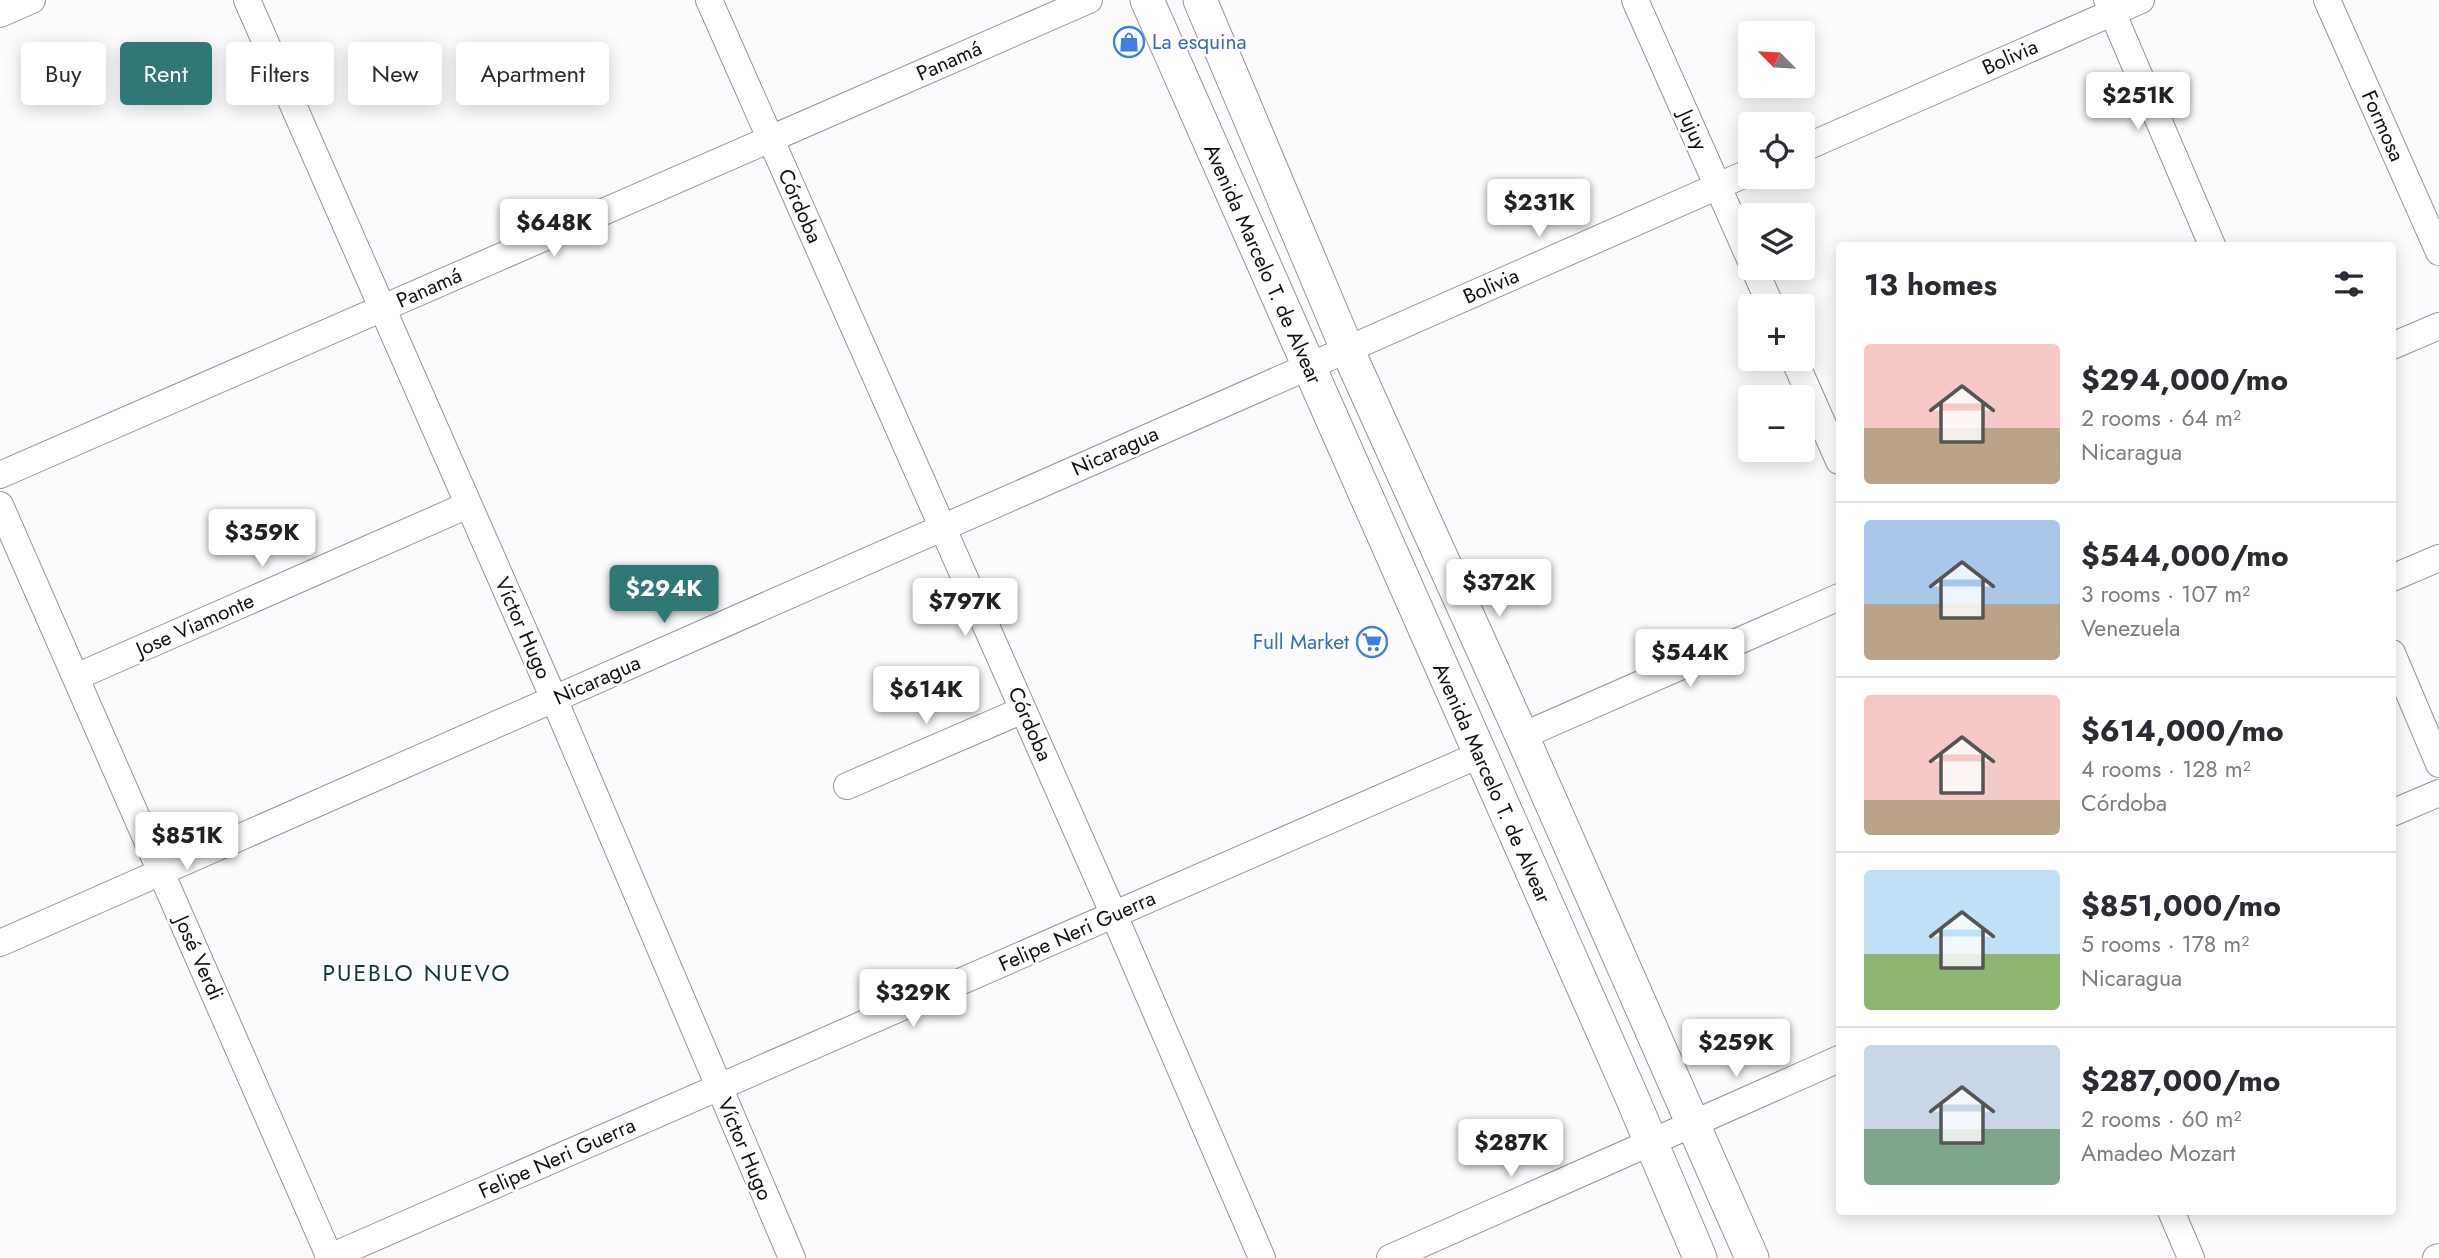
<!DOCTYPE html>
<meta charset="utf-8">
<style>
:root{--surface:#fff;--page:#f2f2f3;--text:#2b2b33;--muted:#7c7c81;--line:#e1e1e2;--accent:#2f7875}
body{margin:0;font-family:Jost,sans-serif;background:var(--page);color:var(--text);height:100vh;display:flex;flex-direction:column;font-size:26px;white-space:nowrap}
*{box-sizing:border-box;margin:0}
p{font-size:23px;color:var(--muted)}
.icon{flex:none;width:38px;height:38px;fill:none;stroke:currentColor;stroke-width:2;stroke-linecap:round;stroke-linejoin:round}
.map{position:relative;flex:1;overflow:hidden}
.side{position:absolute;left:1836px;top:242px;width:560px;height:973px;display:flex;flex-direction:column;background:var(--surface);border-radius:7px;box-shadow:0 4px 18px #0003}
.side>*{flex:none}
.top-card{position:absolute;left:21px;top:42px;width:665px;height:63px;display:flex;gap:14px}
.needle{width:46px;rotate:294deg}
.buttons{position:absolute;left:1738px;top:21px;display:grid;gap:14px}
.buttons a{display:grid;place-items:center;width:77px;height:77px;border-radius:7px;background:var(--surface);box-shadow:0 4px 18px #0003;font-size:35px}
.price{position:absolute;translate:-50% -60px;padding:0 16px;border-radius:7px;background:#fff;color:#222;font-size:23px;line-height:46px;filter:drop-shadow(0 2px 4px #0008)}
.price::after{content:'';position:absolute;left:50%;top:42px;width:21px;height:16px;margin-left:-10px;background:inherit;clip-path:polygon(0 0,100% 0,50% 100%)}
.price.active{background:var(--accent);color:#fff}
ul{padding:0;list-style:none}
li{display:flex;align-items:center;gap:21px;height:175px;padding:0 28px}
li+li{border-top:2px solid var(--line)}
li span{display:grid;place-items:center;flex:none;width:196px;height:140px;border-radius:7px;color:#555}
li>.icon{margin-inline-start:auto}
span .icon{width:84px;height:84px;fill:#fffc;stroke-width:1}
li b{font-size:30px}
h2{display:flex;justify-content:space-between;align-items:center;height:84px;padding:0 28px;font-size:30px}
.pill{padding:0 24px;border-radius:7px;background:var(--surface);box-shadow:0 4px 18px #0003;font-size:24px;line-height:63px}
.pill.active{background:var(--accent);color:#fff}
.map>svg:first-child{display:block}
</style>
<div class="map">
<svg width="2439" height="1258" viewBox="0 0 2439 1258">
<rect width="100%" height="100%" fill="#fcfbfe"/>
<g fill="none" stroke-linecap="round" stroke-linejoin="round">
<!-- minor casing -->
<g stroke="#9a929f" stroke-width="28">
<path id="minor" d="M247,0L554,699L792,1258
M709,0L1114,915L1262,1258
M1635,0L1750,259
M2107,0L2212,245
M2327,0L2439,252
M0,14L32,0
M1802,149L2141,0
M1754,268L1771,306
M2392,346L2439,326
M1794,359L1839,461
M0,475L1089,0
M0,505L330,1258
M2392,578L2439,558
M2392,653L2439,764
M76,677L468,505
M1522,736L1839,597
M847,786L1023,710
M2392,813L2439,793
M0,943L1750,172
M2171,1211L2191,1258
M328,1258L1479,755
M1390,1258L1839,1059
M2436,1258L2439,1257"/>
</g>
<!-- major casing -->
<g stroke="#9a929f" stroke-width="35">
<path id="major" d="M1147,0L1631,1095L1700,1258
M1200,0L1347,349L1522,736L1752,1258"/>
</g>
<!-- minor -->
<use href="#minor" stroke="#fff" stroke-width="26"/>
<!-- major -->
<use href="#major" stroke="#fff" stroke-width="33"/>
</g>
<!-- icons -->
<defs>
<g id="shop-ring" transform="scale(1.575)"><circle r="9.5" fill="#fff" stroke="#3f7fe0" stroke-width="1.5"/><path d="M-5-2.5h2.3a2.7 3.5 0 0 1 5.4 0H5L5.5 6h-11ZM-1.5-2.5h3a1.5 2.3 0 0 0-3 0Z" fill="#3f7fe0"/></g>
<g id="supermarket-ring" transform="scale(1.575)"><circle r="9.5" fill="#fff" stroke="#3f7fe0" stroke-width="1.5"/><path d="M-6-5.5h2.5l.6 2H6L4.5 2H-2.5L-4.4-4H-6ZM-1.5 3.2a1.3 1.3 0 1 0 .1 0ZM3 3.2a1.3 1.3 0 1 0 .1 0Z" fill="#3f7fe0"/></g>
</defs>
<g fill-rule="evenodd">
<use href="#shop-ring" x="1129" y="42"/>
<use href="#supermarket-ring" x="1372" y="642"/>
</g>
<g text-anchor="middle" stroke-width="5" stroke-linejoin="round" paint-order="stroke">
<!-- shop labels -->
<g font-size="21" fill="#366cbe" stroke="#fff" text-anchor="start">
<text x="1152" y="49">La esquina</text>
<text x="1349" y="649" text-anchor="end">Full Market</text>
</g>
<!-- street labels -->
<g font-size="21" fill="#121014" stroke="#fff">
<text transform="translate(2010 57) rotate(-24)" y="7">Bolivia</text>
<text transform="translate(949 61) rotate(-24)" y="7">Panamá</text>
<text transform="translate(2383 126) rotate(66)" y="7">Formosa</text>
<text transform="translate(1693 130) rotate(66)" y="7">Jujuy</text>
<text transform="translate(800 206) rotate(66)" y="7">Córdoba</text>
<text transform="translate(1263 264) rotate(66)" y="7">Avenida Marcelo T. de Alvear</text>
<text transform="translate(1491 286) rotate(-24)" y="7">Bolivia</text>
<text transform="translate(429 288) rotate(-24)" y="7">Panamá</text>
<text transform="translate(1115 451) rotate(-24)" y="7">Nicaragua</text>
<text transform="translate(195 625) rotate(-24)" y="7">Jose Viamonte</text>
<text transform="translate(523 628) rotate(66)" y="7">Víctor Hugo</text>
<text transform="translate(597 680) rotate(-24)" y="7">Nicaragua</text>
<text transform="translate(1030 724) rotate(66)" y="7">Córdoba</text>
<text transform="translate(1492 783) rotate(66)" y="7">Avenida Marcelo T. de Alvear</text>
<text transform="translate(1077 931) rotate(-24)" y="7">Felipe Neri Guerra</text>
<text transform="translate(199 958) rotate(66)" y="7">José Verdi</text>
<text transform="translate(745 1149) rotate(67)" y="7">Víctor Hugo</text>
<text transform="translate(557 1158) rotate(-24)" y="7">Felipe Neri Guerra</text>
</g>
<!-- neighbourhood labels -->
<g font-size="23" letter-spacing="2" fill="#133534" stroke="#fff">
<text x="417" y="981">PUEBLO NUEVO</text>
</g>
</g>
</svg>
<div class="buttons">
<a><svg class="needle" viewBox="-14 -14 28 28"><path d="M0-13l5 13h-10z" fill="#e53935"/><path d="M0 13l5-13h-10z" fill="#7c7c81"/></svg></a>
<a><svg class="icon" aria-label="locate" viewBox="0 0 24 24"><circle cx="12" cy="12" r="6"/><path d="M12 2v4M12 18v4M2 12h4M18 12h4"/></svg></a>
<a><svg class="icon" aria-label="layers" viewBox="0 0 24 24"><path d="M12 4l9 5-9 5-9-5zM3 14l9 5 9-5"/></svg></a>
<a>+</a>
<a>−</a>
</div>
<b class="price" style="left:2138px;top:132px">$251K</b>
<b class="price" style="left:1539px;top:239px">$231K</b>
<b class="price" style="left:554px;top:259px">$648K</b>
<b class="price" style="left:262px;top:569px">$359K</b>
<b class="price" style="left:1499px;top:619px">$372K</b>
<b class="price active" style="left:664px;top:625px">$294K</b>
<b class="price" style="left:965px;top:638px">$797K</b>
<b class="price" style="left:1690px;top:689px">$544K</b>
<b class="price" style="left:926px;top:726px">$614K</b>
<b class="price" style="left:187px;top:872px">$851K</b>
<b class="price" style="left:913px;top:1029px">$329K</b>
<b class="price" style="left:1736px;top:1079px">$259K</b>
<b class="price" style="left:1511px;top:1179px">$287K</b>
<div class="top-card">
<a class="pill">Buy</a>
<a class="pill active">Rent</a>
<a class="pill">Filters</a>
<a class="pill">New</a>
<a class="pill">Apartment</a>
</div>
<section class="side">
<h2>13 homes<svg class="icon" aria-label="filters" viewBox="0 0 24 24"><path d="M4 7h16M4 17h16"/><circle cx="9" cy="7" r="2"/><circle cx="15" cy="17" r="2"/></svg></h2>
<ul>
<li><span style="background:linear-gradient(#f6c9c9 60%,#b9a48a 0)"><svg class="icon" aria-label="home" viewBox="0 0 24 24"><path d="M3 11l9-7 9 7M6 9v11h12V9"/></svg></span><div><b>$294,000/mo</b><p>2 rooms · 64 m²</p><p>Nicaragua</p></div></li>
<li><span style="background:linear-gradient(#a9c7e8 60%,#b9a48a 0)"><svg class="icon" aria-label="home" viewBox="0 0 24 24"><path d="M3 11l9-7 9 7M6 9v11h12V9"/></svg></span><div><b>$544,000/mo</b><p>3 rooms · 107 m²</p><p>Venezuela</p></div></li>
<li><span style="background:linear-gradient(#f6c9c9 75%,#b9a48a 0)"><svg class="icon" aria-label="home" viewBox="0 0 24 24"><path d="M3 11l9-7 9 7M6 9v11h12V9"/></svg></span><div><b>$614,000/mo</b><p>4 rooms · 128 m²</p><p>Córdoba</p></div></li>
<li><span style="background:linear-gradient(#bfe0f5 60%,#8fb573 0)"><svg class="icon" aria-label="home" viewBox="0 0 24 24"><path d="M3 11l9-7 9 7M6 9v11h12V9"/></svg></span><div><b>$851,000/mo</b><p>5 rooms · 178 m²</p><p>Nicaragua</p></div></li>
<li><span style="background:linear-gradient(#c9d6e8 60%,#7fa58c 0)"><svg class="icon" aria-label="home" viewBox="0 0 24 24"><path d="M3 11l9-7 9 7M6 9v11h12V9"/></svg></span><div><b>$287,000/mo</b><p>2 rooms · 60 m²</p><p>Amadeo Mozart</p></div></li>
</ul>
</section>
</div>
